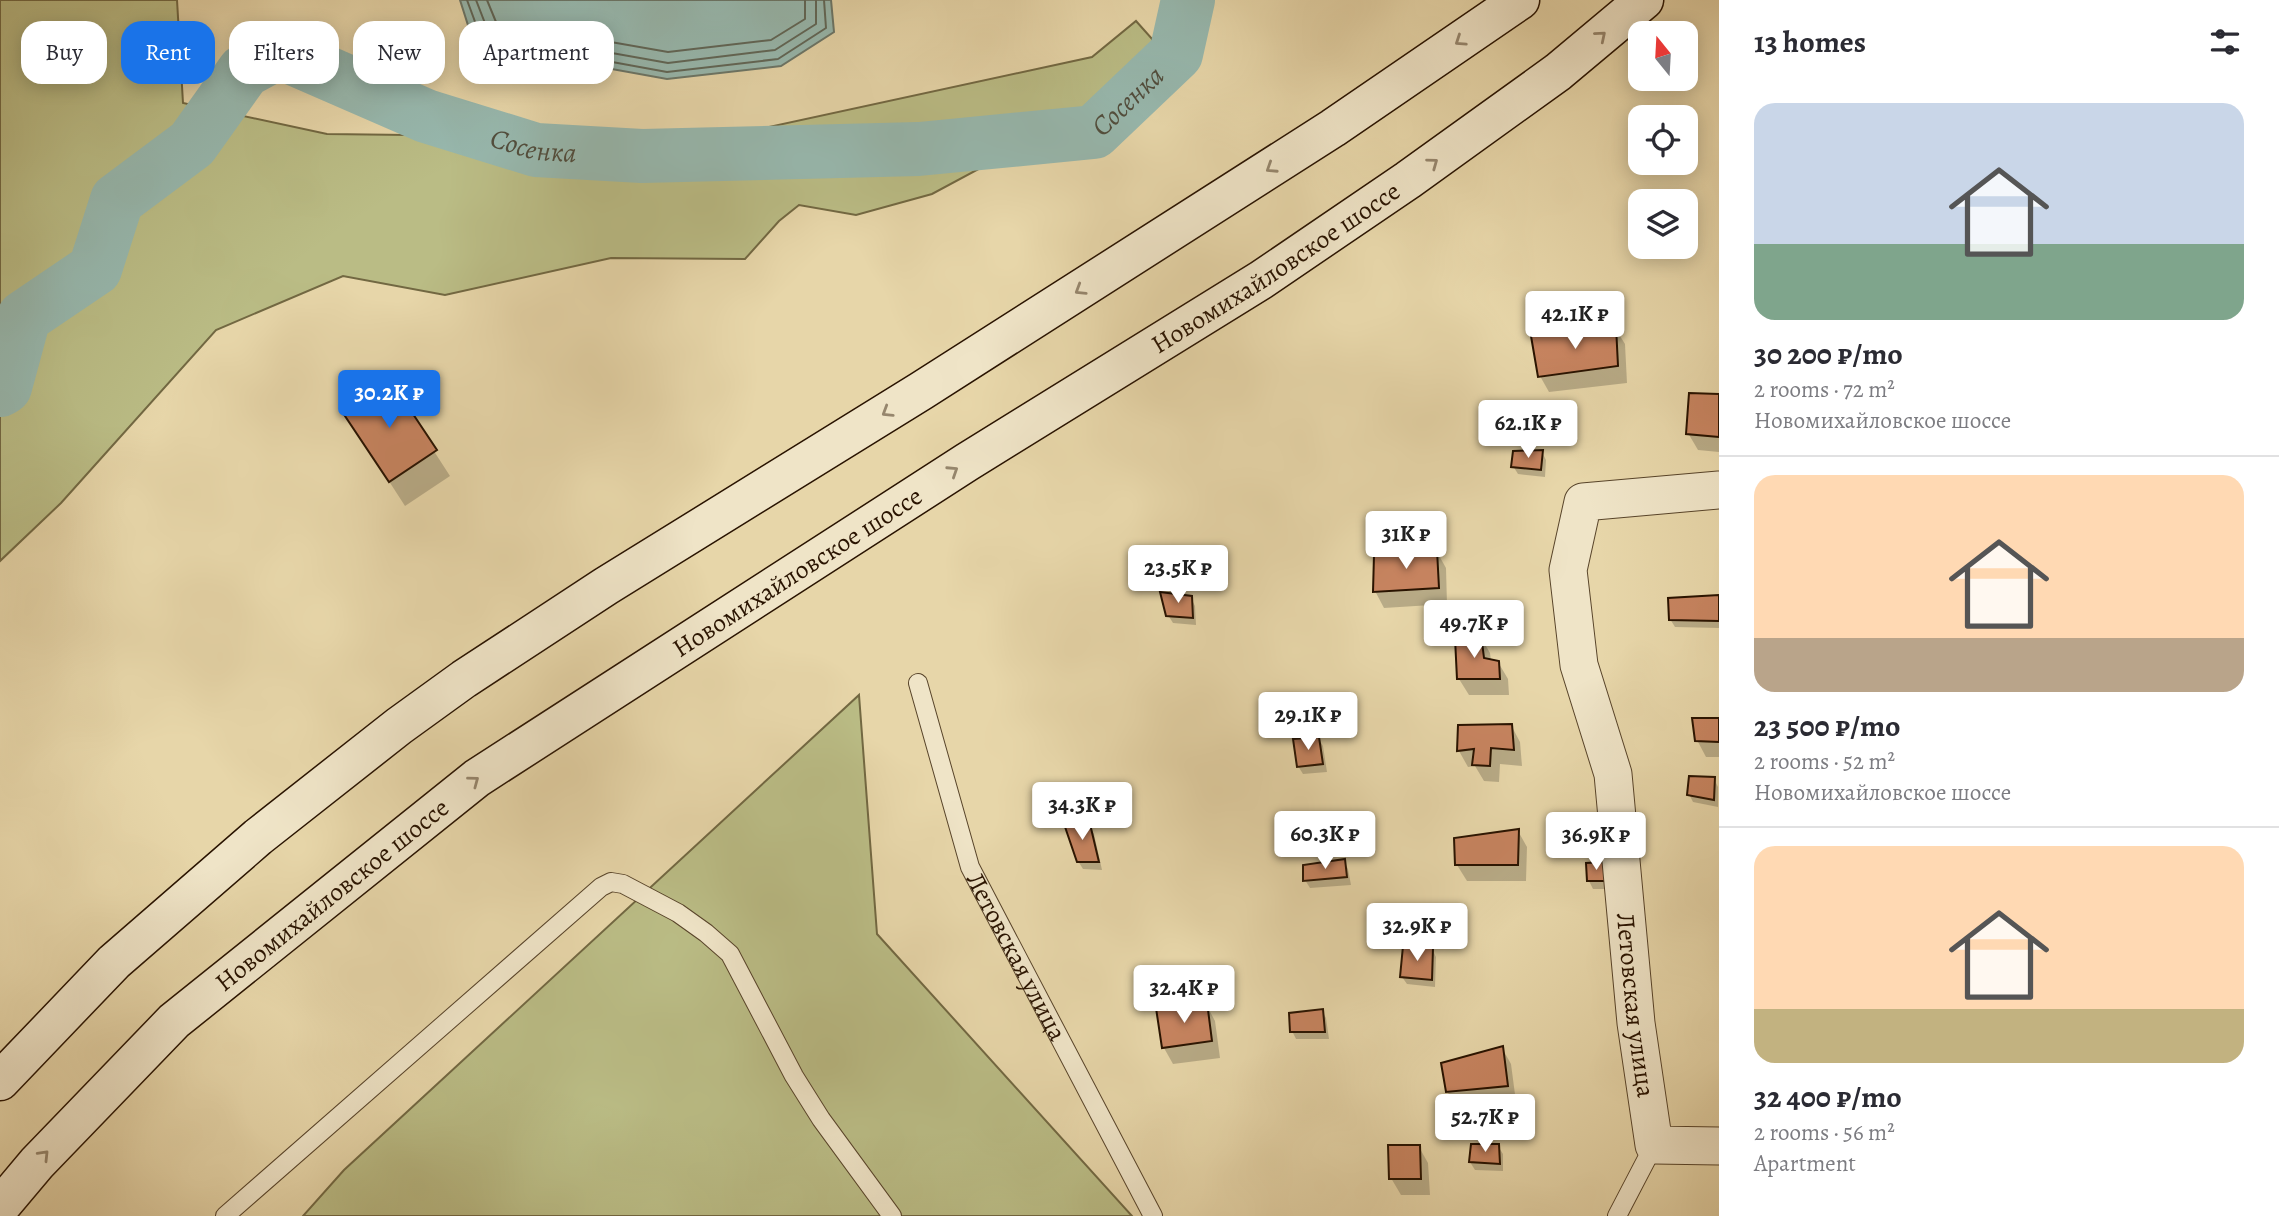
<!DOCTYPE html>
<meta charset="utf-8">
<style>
:root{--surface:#fff;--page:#f2f2f3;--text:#2b2b33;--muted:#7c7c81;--line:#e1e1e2;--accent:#1a73e8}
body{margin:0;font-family:Alegreya,serif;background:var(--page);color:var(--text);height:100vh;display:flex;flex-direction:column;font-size:26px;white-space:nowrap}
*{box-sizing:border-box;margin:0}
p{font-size:23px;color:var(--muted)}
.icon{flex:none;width:38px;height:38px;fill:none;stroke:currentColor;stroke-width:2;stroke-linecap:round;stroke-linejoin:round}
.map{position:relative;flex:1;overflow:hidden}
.sheet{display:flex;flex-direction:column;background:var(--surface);width:560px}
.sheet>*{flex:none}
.top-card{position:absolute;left:21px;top:21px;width:665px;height:63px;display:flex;gap:14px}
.needle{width:46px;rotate:342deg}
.fabs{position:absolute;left:1628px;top:21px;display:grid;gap:14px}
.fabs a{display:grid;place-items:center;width:70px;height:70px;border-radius:14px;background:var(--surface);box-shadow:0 4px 18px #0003;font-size:35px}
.price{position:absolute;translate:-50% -60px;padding:0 16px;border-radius:7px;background:#fff;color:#222;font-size:23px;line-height:46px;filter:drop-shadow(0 2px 4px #0008)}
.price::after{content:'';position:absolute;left:50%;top:42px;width:21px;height:16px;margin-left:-10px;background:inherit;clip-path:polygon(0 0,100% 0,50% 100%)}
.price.active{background:var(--accent);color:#fff}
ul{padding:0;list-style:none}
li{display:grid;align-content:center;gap:14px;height:371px;padding:0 35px}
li+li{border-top:2px solid var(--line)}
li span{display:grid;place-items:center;height:217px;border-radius:21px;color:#555}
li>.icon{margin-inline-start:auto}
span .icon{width:126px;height:126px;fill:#fffc;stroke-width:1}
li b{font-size:30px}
h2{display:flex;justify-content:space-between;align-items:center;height:84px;padding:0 35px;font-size:30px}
.chip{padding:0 24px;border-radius:21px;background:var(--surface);box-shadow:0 4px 18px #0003;font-size:24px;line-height:63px}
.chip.active{background:var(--accent);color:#fff}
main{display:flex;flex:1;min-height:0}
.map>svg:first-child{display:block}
</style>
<main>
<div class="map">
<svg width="1719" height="1216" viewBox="0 0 1719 1216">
<rect width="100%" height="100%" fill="#e7d6a9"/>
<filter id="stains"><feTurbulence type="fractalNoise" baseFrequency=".00286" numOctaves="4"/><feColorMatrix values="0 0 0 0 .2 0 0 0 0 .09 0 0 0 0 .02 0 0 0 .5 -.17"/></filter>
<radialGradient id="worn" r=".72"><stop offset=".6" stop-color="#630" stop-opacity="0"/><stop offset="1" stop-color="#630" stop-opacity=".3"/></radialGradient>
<!-- green -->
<path fill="#babc85" stroke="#726842" stroke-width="2" d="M0,0H177L183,103L327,134L713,139L1092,57L1136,21L1153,40L1144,74L1057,127L932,194L856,215L799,205L779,221L745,259L611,258L445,295L343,276L216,330L61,503L0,561Z
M859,695L877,934L1132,1216H303L344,1170Z"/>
<!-- water -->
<path fill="#97b8ae" stroke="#6b7668" stroke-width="2" d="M460,0H831L834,32L781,66L667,79L474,44Z"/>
<!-- shadow -->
<path fill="#0003" d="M437,55L441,63L431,79L411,66L406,58Z
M1615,328L1625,344L1627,383L1549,392L1540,376Z
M388,380L450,476L405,506L343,410Z
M1719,395V452L1698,450L1688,433Z
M1542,452L1546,460L1545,477L1518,474L1513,466Z
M1437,552L1446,568L1447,604L1384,608L1375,591Z
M1719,597V628L1675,627L1670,619Z
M1191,598L1195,606L1196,625L1173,623L1168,615Z
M1480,636L1490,653L1491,661L1498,662L1508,679L1509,695H1469L1459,679Z
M1719,720V757H1706L1697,740Z
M1511,725L1520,742L1522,766L1500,764L1499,782L1484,781L1475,766L1468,767L1459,751L1460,727Z
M1318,738L1323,746L1327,772L1303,774L1298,766Z
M1714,779L1718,787V807L1693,802L1689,794Z
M1089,826L1094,834L1102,870L1083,869L1078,861Z
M1518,831L1527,847L1526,881H1467L1457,865Z
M1344,861L1348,869L1351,885L1310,888L1305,880Z
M1602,864L1609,889H1593L1589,881Z
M1432,949L1436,957L1435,987L1407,984L1402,977Z
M1206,1004L1215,1021L1220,1058L1173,1064L1164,1048Z
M1322,1011L1326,1018L1329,1039H1296L1292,1031Z
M1502,1048L1511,1064L1516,1102L1457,1108L1447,1091Z
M1498,1146L1503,1154V1171L1475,1170L1470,1162Z
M1419,1147L1428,1163L1430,1195H1401L1391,1178Z"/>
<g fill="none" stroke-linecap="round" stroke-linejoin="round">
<!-- shore -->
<path stroke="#606657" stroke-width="2" d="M467,0L481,38L667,72L778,59L826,28L824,0
M476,0L488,31L668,63L775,50L816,24V0
M487,0L496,22L668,52L771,40L805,19V0"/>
<!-- river -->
<path stroke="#97b8ae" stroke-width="54" id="s1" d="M0,390L5,387L24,317L95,269L117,200L192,144L244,71L279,52L426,116L536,150L642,156L919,149L1094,132L1176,54L1188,0"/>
</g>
<!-- building -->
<path fill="#c78460" stroke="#291300" stroke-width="2" d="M417,40L438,54L426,73L404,58Z
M1616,326L1618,366L1538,377L1531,336Z
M389,378L437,450L389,482L341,410Z
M1689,393L1719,394V437L1686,434Z
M1543,450L1541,470L1511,467L1513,451Z
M1437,550L1439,588L1373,592L1374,555Z
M1160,592L1192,596L1193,618L1166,616Z
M1719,595V621L1669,620L1668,598Z
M1481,634L1484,658L1499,661L1500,679H1457L1455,638Z
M1692,718H1719V742L1695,741Z
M1512,724L1514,750L1491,748L1490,766L1472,765L1474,749L1457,751L1458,725Z
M1319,737L1323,764L1297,767L1293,739Z
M1689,776L1715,777L1714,800L1687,795Z
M1063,821L1090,824L1099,862H1077Z
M1519,829L1518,865H1455L1454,838Z
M1345,859L1347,877L1303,881V865Z
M1603,862L1606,881H1587L1586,863Z
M1403,946L1433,948L1432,980L1400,977Z
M1207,1002L1212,1041L1162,1048L1156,1008Z
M1323,1009L1325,1032H1290L1289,1013Z
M1503,1046L1508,1086L1446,1092L1441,1063Z
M1471,1144H1499L1500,1164L1469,1162Z
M1388,1145H1420L1421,1179H1389Z"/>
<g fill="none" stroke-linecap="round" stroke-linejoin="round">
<!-- lane casing -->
<g stroke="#58442a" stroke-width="20">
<g id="lane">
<path id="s2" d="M918,683L970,867L1153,1216"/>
<path d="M225,1216L601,887L611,882L623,884L678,913L706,933L730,954L794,1076L821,1119L892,1216"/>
<path d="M1617,1216L1654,1145"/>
</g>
</g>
<!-- street casing -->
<g stroke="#58442a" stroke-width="39">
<g id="street">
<path id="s3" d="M1719,490L1583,502L1568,570L1579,665L1613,774L1636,1023L1654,1145L1719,1146"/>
</g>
</g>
<!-- secondary casing -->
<g stroke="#291300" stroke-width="41">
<g id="secondary">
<path d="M0,1081L114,962L258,837L399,726L464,679L606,586L921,391L1333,128L1520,0"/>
<path id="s4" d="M0,1207L37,1163L174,1021L477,778L967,462L1261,280L1408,180L1558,72L1644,0"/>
</g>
</g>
<!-- lane -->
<use href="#lane" stroke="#efe4c7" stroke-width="18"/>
<!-- street -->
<use href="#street" stroke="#efe4c7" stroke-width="37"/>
<!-- secondary -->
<use href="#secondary" stroke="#efe4c7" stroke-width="38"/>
</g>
<!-- one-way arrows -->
<defs><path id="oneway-chevron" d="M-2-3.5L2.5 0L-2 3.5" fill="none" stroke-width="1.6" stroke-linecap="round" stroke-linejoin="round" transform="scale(1.75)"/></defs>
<g stroke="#96866d">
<use href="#oneway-chevron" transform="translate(1601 36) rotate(-40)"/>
<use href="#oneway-chevron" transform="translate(1460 41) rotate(146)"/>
<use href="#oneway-chevron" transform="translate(1433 163) rotate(-36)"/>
<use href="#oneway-chevron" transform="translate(1271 168) rotate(147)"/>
<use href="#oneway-chevron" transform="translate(1080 290) rotate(148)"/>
<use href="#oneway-chevron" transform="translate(887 412) rotate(148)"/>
<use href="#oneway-chevron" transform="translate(953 471) rotate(-33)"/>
<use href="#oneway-chevron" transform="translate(474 781) rotate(-37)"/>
<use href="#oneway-chevron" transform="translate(44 1155) rotate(-46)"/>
</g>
<g text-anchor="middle" stroke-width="5" stroke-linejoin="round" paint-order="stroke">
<!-- street labels -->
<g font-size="26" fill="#291300" stroke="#efe4c7">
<text dy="9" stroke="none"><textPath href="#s4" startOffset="1591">Новомихайловское шоссе</textPath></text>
<text dy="9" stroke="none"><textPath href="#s4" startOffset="1024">Новомихайловское шоссе</textPath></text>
<text dy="9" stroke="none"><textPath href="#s4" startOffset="457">Новомихайловское шоссе</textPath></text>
<text dy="9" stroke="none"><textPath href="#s2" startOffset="292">Летовская улица</textPath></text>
<text dy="9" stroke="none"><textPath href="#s3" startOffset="648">Летовская улица</textPath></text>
</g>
<!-- water labels -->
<g font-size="28" font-style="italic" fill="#504d3d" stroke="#efe4c7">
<text dy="10" stroke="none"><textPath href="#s1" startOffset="1340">Сосенка</textPath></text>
<text dy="10" stroke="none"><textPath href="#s1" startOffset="732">Сосенка</textPath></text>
</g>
</g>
<rect width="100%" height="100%" filter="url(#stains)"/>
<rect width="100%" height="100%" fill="url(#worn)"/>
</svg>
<div class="fabs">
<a><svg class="needle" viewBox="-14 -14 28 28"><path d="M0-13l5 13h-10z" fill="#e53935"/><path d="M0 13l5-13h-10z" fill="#7c7c81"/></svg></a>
<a><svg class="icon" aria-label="locate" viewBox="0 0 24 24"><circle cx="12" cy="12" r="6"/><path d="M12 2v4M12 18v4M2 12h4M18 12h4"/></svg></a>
<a><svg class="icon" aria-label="layers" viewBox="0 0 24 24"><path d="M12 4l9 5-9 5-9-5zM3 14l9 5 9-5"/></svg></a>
</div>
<b class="price" style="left:1575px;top:351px">42.1K ₽</b>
<b class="price active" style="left:389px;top:430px">30.2K ₽</b>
<b class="price" style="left:1528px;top:460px">62.1K ₽</b>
<b class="price" style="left:1406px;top:571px">31K ₽</b>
<b class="price" style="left:1178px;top:605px">23.5K ₽</b>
<b class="price" style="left:1474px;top:660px">49.7K ₽</b>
<b class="price" style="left:1308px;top:752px">29.1K ₽</b>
<b class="price" style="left:1082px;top:842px">34.3K ₽</b>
<b class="price" style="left:1325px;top:871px">60.3K ₽</b>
<b class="price" style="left:1596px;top:872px">36.9K ₽</b>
<b class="price" style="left:1417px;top:963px">32.9K ₽</b>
<b class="price" style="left:1184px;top:1025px">32.4K ₽</b>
<b class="price" style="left:1485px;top:1154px">52.7K ₽</b>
<div class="top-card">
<a class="chip">Buy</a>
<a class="chip active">Rent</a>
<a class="chip">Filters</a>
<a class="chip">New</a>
<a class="chip">Apartment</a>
</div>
</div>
<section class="sheet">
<h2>13 homes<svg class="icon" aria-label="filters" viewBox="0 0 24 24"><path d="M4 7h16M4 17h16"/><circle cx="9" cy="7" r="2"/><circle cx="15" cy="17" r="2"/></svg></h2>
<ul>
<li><span style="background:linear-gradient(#c9d6e8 65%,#7fa58c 0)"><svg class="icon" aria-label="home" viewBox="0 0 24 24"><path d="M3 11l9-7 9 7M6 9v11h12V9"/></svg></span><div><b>30 200 ₽/mo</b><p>2 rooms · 72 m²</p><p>Новомихайловское шоссе</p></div></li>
<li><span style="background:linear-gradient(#ffd9b3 75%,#b9a48a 0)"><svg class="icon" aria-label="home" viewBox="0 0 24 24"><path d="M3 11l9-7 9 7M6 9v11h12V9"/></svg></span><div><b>23 500 ₽/mo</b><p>2 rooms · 52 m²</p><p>Новомихайловское шоссе</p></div></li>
<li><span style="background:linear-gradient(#ffd9b3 75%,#c2b280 0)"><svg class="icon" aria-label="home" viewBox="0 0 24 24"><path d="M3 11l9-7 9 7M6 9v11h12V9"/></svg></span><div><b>32 400 ₽/mo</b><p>2 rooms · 56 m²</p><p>Apartment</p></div></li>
</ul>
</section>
</main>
